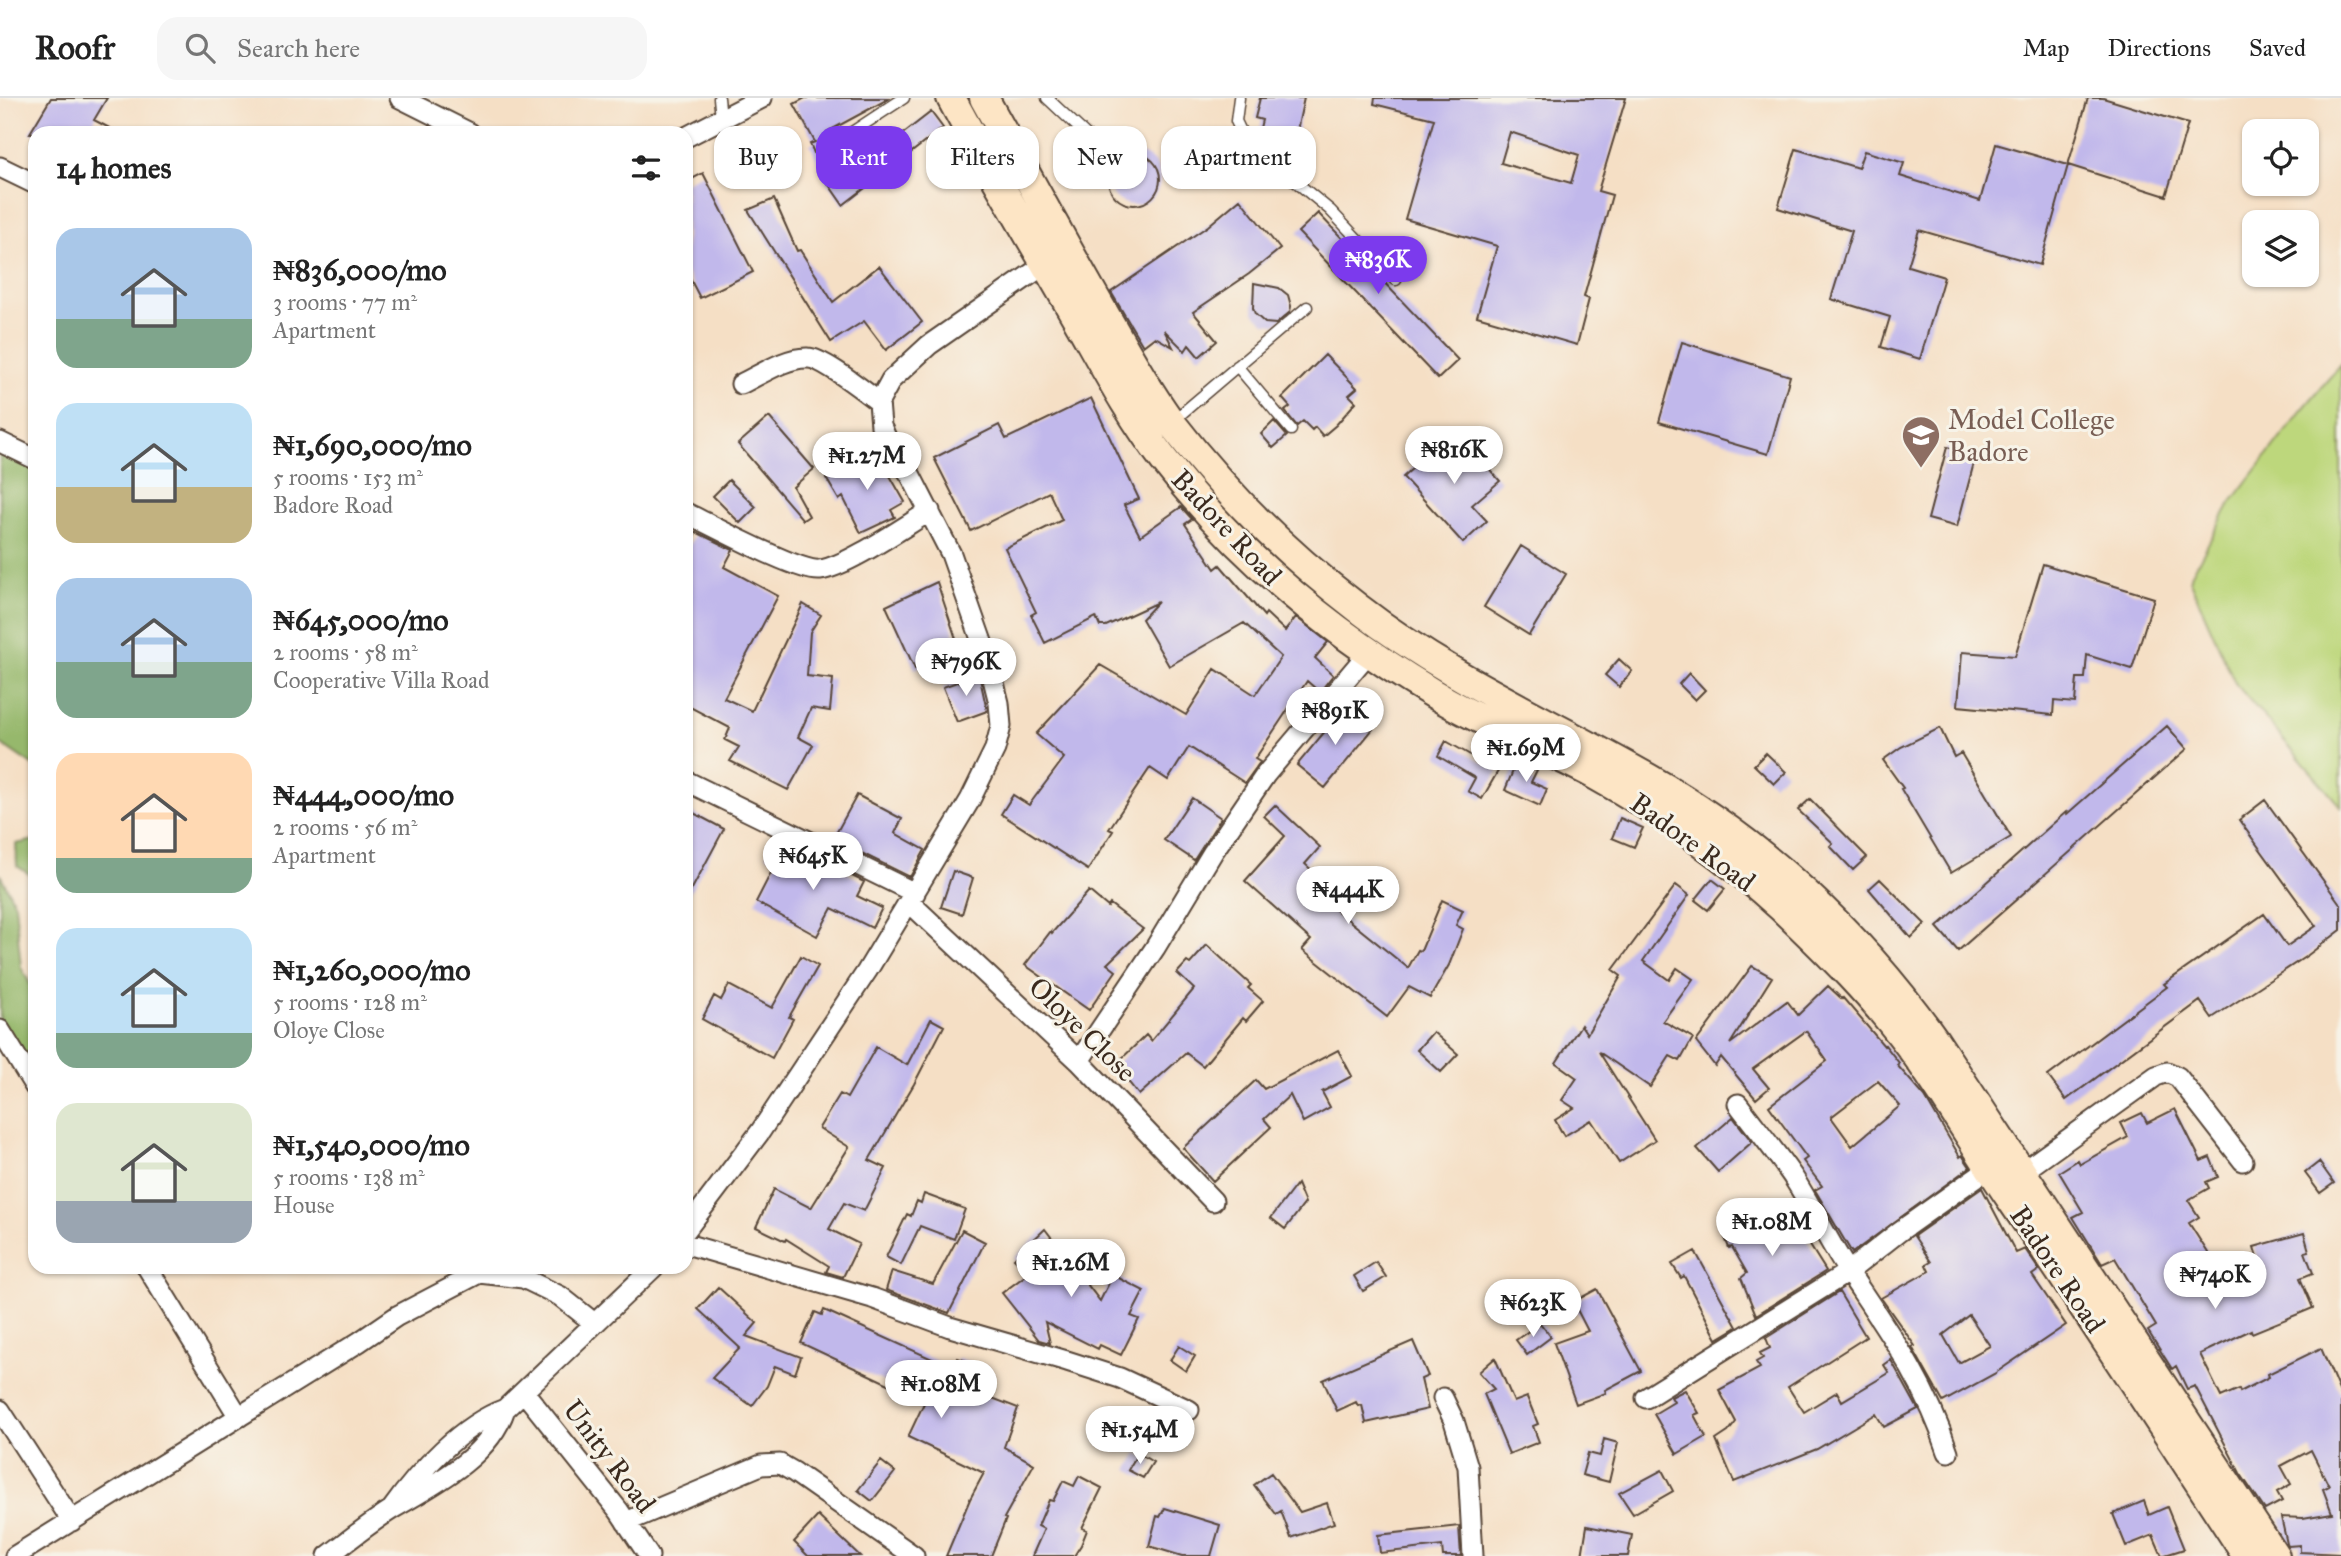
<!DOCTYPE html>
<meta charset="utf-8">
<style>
:root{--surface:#fff;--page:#f6f6f6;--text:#222;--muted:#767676;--line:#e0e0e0;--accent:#7c3aed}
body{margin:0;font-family:"IM FELL Great Primer",serif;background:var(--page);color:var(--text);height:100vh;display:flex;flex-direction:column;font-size:26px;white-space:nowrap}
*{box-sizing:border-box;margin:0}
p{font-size:23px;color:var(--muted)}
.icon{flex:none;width:38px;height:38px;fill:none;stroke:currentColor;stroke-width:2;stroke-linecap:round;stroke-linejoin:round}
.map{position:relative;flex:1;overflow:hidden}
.details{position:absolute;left:28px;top:28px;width:665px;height:1148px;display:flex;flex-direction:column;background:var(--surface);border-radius:21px;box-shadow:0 2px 5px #0004}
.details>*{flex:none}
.banner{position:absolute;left:714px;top:28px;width:665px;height:63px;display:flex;gap:14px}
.fabs{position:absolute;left:2242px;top:21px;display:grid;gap:14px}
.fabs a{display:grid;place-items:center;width:77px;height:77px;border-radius:14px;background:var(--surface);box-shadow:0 2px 5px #0004;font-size:35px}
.price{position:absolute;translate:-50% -60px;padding:0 16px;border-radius:24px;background:#fff;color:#222;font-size:23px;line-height:46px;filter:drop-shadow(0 2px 4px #0008)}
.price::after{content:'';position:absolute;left:50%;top:42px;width:21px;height:16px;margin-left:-10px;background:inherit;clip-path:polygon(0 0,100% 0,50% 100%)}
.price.active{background:var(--accent);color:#fff}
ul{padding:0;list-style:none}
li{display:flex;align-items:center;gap:21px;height:175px;padding:0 28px}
li span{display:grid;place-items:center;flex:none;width:196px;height:140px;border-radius:21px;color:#555}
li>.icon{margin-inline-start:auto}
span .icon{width:84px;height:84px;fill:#fffc;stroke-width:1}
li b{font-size:30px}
h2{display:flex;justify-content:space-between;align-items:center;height:84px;padding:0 28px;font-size:30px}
.tag{padding:0 24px;border-radius:21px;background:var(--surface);box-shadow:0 2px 5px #0004;font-size:24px;line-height:63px}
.tag.active{background:var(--accent);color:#fff}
header{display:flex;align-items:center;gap:42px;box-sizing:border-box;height:98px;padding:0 35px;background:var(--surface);border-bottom:2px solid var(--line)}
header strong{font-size:33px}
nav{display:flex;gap:38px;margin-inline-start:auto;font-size:24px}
.search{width:490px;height:63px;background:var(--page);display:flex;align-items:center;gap:18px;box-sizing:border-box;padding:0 24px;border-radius:21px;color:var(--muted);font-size:26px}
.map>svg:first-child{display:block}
</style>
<header>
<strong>Roofr</strong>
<div class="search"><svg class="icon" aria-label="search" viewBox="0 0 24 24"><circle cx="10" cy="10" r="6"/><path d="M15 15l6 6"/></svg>Search here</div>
<nav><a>Map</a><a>Directions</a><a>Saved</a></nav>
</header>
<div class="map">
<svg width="2341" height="1458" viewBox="0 0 2341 1458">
<rect width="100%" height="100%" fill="#f7f3e8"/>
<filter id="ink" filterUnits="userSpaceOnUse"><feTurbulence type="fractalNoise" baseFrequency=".0143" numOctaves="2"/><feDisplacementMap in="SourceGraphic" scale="14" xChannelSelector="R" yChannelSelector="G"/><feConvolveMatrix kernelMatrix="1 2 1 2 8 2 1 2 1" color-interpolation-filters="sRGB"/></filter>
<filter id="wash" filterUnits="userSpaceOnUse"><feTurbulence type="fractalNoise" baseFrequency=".00686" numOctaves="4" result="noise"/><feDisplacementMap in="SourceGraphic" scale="28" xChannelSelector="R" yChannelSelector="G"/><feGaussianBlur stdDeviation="1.57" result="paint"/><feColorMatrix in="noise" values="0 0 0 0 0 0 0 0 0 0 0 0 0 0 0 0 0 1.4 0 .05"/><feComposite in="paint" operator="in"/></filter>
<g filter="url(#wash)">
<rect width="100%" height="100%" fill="#f5dfc5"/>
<!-- green -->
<path fill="#bdd77c" stroke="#7c804d" stroke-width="2" d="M2341,266V709L2235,585L2189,481L2228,409L2302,312Z"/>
<!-- forest -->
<path fill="#96b86c" stroke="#687145" stroke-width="2" d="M0,344L35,361V669L0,645Z
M35,742V780L17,768L16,746Z
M0,776L15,806L21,869L35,895V976L0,926Z"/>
<g id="blocks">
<!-- building -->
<path fill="#c1b8eb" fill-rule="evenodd" d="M51,0H107L94,22L119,35H30Z
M805,0H890L827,34L847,79L931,14L943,30L843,107L827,84L810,46L815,44L794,6Z
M1260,0H1304L1293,51L1257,42L1262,22L1255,20Z
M1375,0H1626L1598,93L1612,97L1584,199L1589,201L1577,247L1477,218L1497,148L1405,121L1434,21L1374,6ZM1510,34L1579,57L1571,85L1501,65Z
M2088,0H2103L2188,26L2166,98L2068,67Z
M1996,46L2068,67L2040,167L1919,132L1908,168L1944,179L1920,261L1881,249L1890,219L1831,201L1852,133L1778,110L1796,51L1858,70L1864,53L1904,65L1900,78L1980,103Z
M1108 81a26 26 0 1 1 52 0a26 26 0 1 1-52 0Z
M703,75L753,174L700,200L686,173V84Z
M774,101L797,153L800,152L833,204L879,168L922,224L886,252L864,223L831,244L748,112Z
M1240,101L1280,151L1249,176L1193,214L1217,243L1199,259L1189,247L1185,253L1164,232L1173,249L1155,239L1143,248L1111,194L1208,128Z
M1318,115L1458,262L1438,281L1298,134Z
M1254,185L1279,190L1288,197L1291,208L1290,214L1276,226L1265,225L1255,216L1253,210Z
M1682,244L1790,278L1768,356L1659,324Z
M1325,257L1357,290L1349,297L1356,304L1336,327L1323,338L1315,329L1312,332L1303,323L1297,328L1285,313L1290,309L1282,300Z
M1091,300L1139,401L1124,407L1140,438L1181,409L1192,421L1185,426L1215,471L1220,467L1264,518L1266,515L1285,533L1296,519L1328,544L1315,560L1333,577L1322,591H1316L1307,583L1255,661L1260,664L1245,685L1189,649L1168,682L1150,670L1109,731L1113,733L1088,772L1001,716L1013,697L1029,707L1064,660L1036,636L1100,567L1186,617L1215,571L1255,597L1281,559L1244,525L1169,568L1142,521L1158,504L1106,528H1100L1096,519L1045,545L1031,517L1036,514L1005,450L1062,422L1049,394L971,433L934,360L999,327L1006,341Z
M769,319L814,371L793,389L809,418L803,422L738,346Z
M1274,323L1287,338L1273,350L1261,336Z
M1458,336L1500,383L1472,407L1487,423L1463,445L1403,379L1425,359L1428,363Z
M1947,349L1976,357L1957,429L1928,421Z
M877,355L905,404L891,412L895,419L861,435L843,399L839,402L826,380L852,364L854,369Z
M729,382L756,409L740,425L713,398Z
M696,434L733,452L724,469L778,498L724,600L752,613L803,506L821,517L810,534L807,578L833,581L830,613L811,610L798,639L813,647L788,692L730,663L739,649L725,642L730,630L686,607V454Z
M1521,448L1566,476L1529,537L1484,509Z
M2043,466L2154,500L2132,571L2087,557L2085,580H2077L2075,605L2054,603L2053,617L1958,608L1962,554L2015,558Z
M937,484L959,550L915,571L886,508Z
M1619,561L1632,573L1619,589L1605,577Z
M1689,575L1705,592L1695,602L1679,586Z
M979,576L987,613L957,624L943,589Z
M1346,608L1373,631L1325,690L1297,667Z
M2167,628L2187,651L1958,853L1937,829L2066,714L2067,716Z
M1940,630L1954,659L1961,655L2011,739L1951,775L1901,691L1903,690L1883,662L1901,649Z
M1446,643L1498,673L1482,701L1468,693L1475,680L1438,658Z
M1766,655L1786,674L1774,686L1754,667Z
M1517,663L1537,672L1531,684L1547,691L1540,708L1505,692Z
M857,697L902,721L895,735L925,752L910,779L833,741Z
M1192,700L1221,720L1194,762L1164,742Z
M1810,701L1867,759L1853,772L1830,748L1833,745L1798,712Z
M2265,702L2341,807V832L2308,857L2212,920L2200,903L2066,1002L2048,978L2167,889L2164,886L2264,816L2287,848L2316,828L2239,722Z
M1275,707L1320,749L1305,766L1329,788L1320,799L1408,870L1418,852L1421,853L1442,802L1463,812L1456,827L1463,831L1449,867L1430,900L1409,889L1387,919L1302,852L1311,842L1245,783L1285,738L1264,718Z
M686,711L724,731L686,802Z
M1620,720L1643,730L1634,749L1612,740Z
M774,743L817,766L819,762L822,763L864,784L857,798L882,810L872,830L832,810L817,838L756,804L777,763L766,757Z
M953,773L973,780L962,816L941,809Z
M1712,781L1725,791L1708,812L1695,802Z
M1880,781L1925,826L1911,840L1869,791Z
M1676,787L1689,797L1643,863L1669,882L1677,870L1693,881L1663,923L1693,940L1680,963L1670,958L1650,989L1599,954L1655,1042L1619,1065L1591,1022L1564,1038L1555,1022L1574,1010L1562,1002L1577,980L1556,965L1581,927L1587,936L1621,878L1613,872Z
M1089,793L1108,809L1110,806L1143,831L1107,866L1116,873L1089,912L1025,867L1051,833L1052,835Z
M1207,847L1251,887L1248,890L1263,903L1246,923L1243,920L1203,968L1186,955L1139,997L1115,967L1146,937L1151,943L1194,891L1177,875L1187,864L1190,866Z
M801,858L818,868L789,919L793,921L772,960L702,921L714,898L721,902L729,887L772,910Z
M1752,868L1772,879L1730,946L1787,903L1798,917L1828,888L1842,901L1843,900L1884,948L1885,947L1899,965L1897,967L1925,999L1960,1059L1962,1057L1970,1069L1852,1155L1815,1092L1822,1088L1803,1063L1807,1060L1769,1008L1827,963L1806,933L1753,971L1769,990L1756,1001L1721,959L1715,968L1696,944ZM1878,983L1900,1008L1852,1048L1831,1019Z
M931,921L944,928L914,986L869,1062L886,1070L864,1113L844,1105L829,1131L859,1146L843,1179L826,1174L829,1168L786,1141L785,1143L756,1129L774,1091L811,1110L849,1049L819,1030L840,996L847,1000L876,949L907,967Z
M1433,934L1458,956L1441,974L1417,952Z
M1338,952L1352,978L1322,994L1330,1009L1303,1024L1290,997L1264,1021L1271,1029L1213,1083L1183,1050L1256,982L1264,991Z
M2175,1011L2201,1063L2210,1059L2218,1079L2206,1084L2209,1090L2188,1102L2199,1119L2189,1125L2217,1169L2222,1166L2232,1186L2235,1187L2262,1176L2254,1149L2304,1135L2309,1153L2305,1154L2313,1175L2300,1180L2313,1210L2252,1235L2251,1232L2200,1256L2221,1299L2239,1291L2240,1294L2269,1279L2268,1276L2321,1250L2341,1297V1456L2300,1454V1447L2288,1448L2287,1446L2281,1419L2303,1420L2332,1415L2323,1391L2329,1388L2311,1352L2281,1368L2291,1386L2277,1394L2282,1403L2265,1412L2240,1375L2195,1288L2187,1291L2176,1268L2172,1271L2148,1233L2156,1228L2115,1160L2102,1166L2073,1119L2083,1114L2059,1074L2078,1062L2080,1066L2128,1039L2121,1025L2142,1015L2147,1025Z
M1733,1019L1752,1044L1718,1074L1697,1050Z
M2319,1064L2334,1085L2320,1095L2305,1075Z
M1297,1086L1305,1105L1285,1131L1271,1120Z
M1982,1090L2016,1155L2025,1151L2039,1172L2032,1177L2066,1227L1994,1276L1943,1304L1912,1249L1915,1248L1881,1200L1929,1173L1926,1167L1931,1164L1914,1138ZM1969,1217L1990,1248L1959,1265L1943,1237Z
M924,1096L965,1111L954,1141L920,1128L901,1167L886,1159L907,1116L911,1118L917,1103L921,1105Z
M1774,1105L1788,1136L1799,1130L1826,1173L1756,1217L1741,1180L1747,1175L1732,1149L1729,1150L1722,1132L1758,1118L1756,1114Z
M1045,1131L1100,1203L1113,1177L1144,1193L1131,1218L1139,1221L1121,1257L1100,1247L1098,1251L1045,1224L1050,1245L1039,1242L1002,1195L1029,1175L1014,1160Z
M962,1132L985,1144L949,1215L886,1192L892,1173L933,1186Z
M1695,1153L1737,1229L1717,1241L1684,1178L1681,1180L1672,1166Z
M1376,1164L1386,1179L1363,1193L1354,1178Z
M718,1189L757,1225L746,1238L801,1259L795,1276L775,1268L767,1288L752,1308L712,1280L740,1250L698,1211Z
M1597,1191L1641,1273L1605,1292L1606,1295L1576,1306L1554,1245L1588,1233L1573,1204Z
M1839,1194L1866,1239L1788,1289L1804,1314L1837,1294L1842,1303L1889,1275L1884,1267L1891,1262L1918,1311L1884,1329L1876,1316L1817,1351L1734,1384L1716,1342L1728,1334L1736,1324L1719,1292L1760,1270L1756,1264L1763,1260L1760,1255L1770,1250L1766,1240Z
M824,1212L954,1271L958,1260L983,1269L974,1293L1018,1310L1004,1349L1034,1366L1004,1420L1006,1421L991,1458H946L970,1401L984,1375L908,1339L925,1303L801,1245L815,1214L822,1217Z
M1540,1225L1551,1239L1527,1257L1516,1242Z
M1413,1243L1428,1278L1421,1281L1428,1311L1366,1325L1362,1307L1358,1308L1356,1304L1337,1313L1323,1282Z
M1179,1248L1195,1258L1186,1273L1170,1262Z
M1495,1260L1514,1304L1527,1299L1538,1326L1533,1328L1539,1344L1509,1356L1484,1296L1494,1291L1479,1274Z
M1685,1292L1699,1315L1694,1317L1706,1339L1677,1356L1654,1316L1674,1304L1671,1299Z
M1604,1341L1618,1345L1609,1384L1582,1377L1588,1355L1600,1358Z
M1138,1355L1153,1364L1143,1380L1128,1372Z
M881,1363L895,1374L872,1403L858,1392Z
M1662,1372L1673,1393L1633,1416L1619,1395Z
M1271,1375L1300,1414L1327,1405L1334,1425L1291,1440L1281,1413L1276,1416L1254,1387Z
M1079,1378L1102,1390L1082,1430L1087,1432L1081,1447L1074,1458H1032L1044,1431L1038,1428L1049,1402L1053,1403L1063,1383L1074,1388Z
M2144,1403L2149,1417L2167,1409L2184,1451L2162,1458L2153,1437L2126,1448L2113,1416Z
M1165,1410L1220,1427L1211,1458H1182L1149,1448L1157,1418L1160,1419Z
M818,1418L860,1458H808L794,1444Z
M1459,1428L1461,1458H1443L1442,1448L1380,1455L1378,1437Z
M1587,1428L1632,1437L1628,1458H1582Z"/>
</g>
</g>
<g filter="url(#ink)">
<use href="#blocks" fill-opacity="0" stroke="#574537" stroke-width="2"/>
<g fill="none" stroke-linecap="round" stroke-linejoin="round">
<!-- lane casing -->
<g stroke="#574537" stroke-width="13">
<path id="lane" d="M719,0L721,20
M1047,0L1097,47
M1239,0L1236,23L1245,42L1330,112L1396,182
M840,42L904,0
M1237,268L1291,332
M1174,322L1307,209"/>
</g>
<!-- street casing -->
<g stroke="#574537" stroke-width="23">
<path id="street" d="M400,0L470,35
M686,39L762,0
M0,69L35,86
M741,286C760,277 786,259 808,260C823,260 865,294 879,304
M0,344L35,361
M686,415C710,426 799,475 820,472C846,469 905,428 930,413
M686,683L915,795
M909,804L1079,963L1213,1103
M0,932L35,989
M1079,963L1155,850L1213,754L1266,676L1370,553
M1738,1006C1756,1030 1776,1054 1793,1079C1813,1110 1829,1145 1850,1176C1890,1236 1925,1284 1948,1354
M2022,1074L2156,978L2167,974L2178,979L2243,1063
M686,1132L760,1034L867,873L970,702L995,651L1001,628L999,605L988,561L951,456L911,378L889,346L881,328L879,304L891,282L929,247L1044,167
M686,1146L872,1200L950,1229L1067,1263L1120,1280L1189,1312
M147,1169L239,1319
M524,1294L619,1413L649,1458
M1443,1300L1454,1323L1468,1369L1473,1458
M1646,1300L1848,1174L1900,1133L1989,1070
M0,1312L72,1423
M392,1411C419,1373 461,1327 505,1311L654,1169
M626,1424L761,1367L780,1366L794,1374L914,1458
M15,1458L359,1244L397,1218L479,1175L523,1180L560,1198L594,1225
M328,1458C349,1442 371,1424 394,1410C435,1386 489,1359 505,1311"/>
</g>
<!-- secondary casing -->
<g stroke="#574537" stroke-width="32">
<path id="secondary" d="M951,0C992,77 1037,150 1080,226C1106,272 1131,319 1164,362C1237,457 1332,535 1434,596C1486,627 1542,649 1595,677C1662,714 1726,758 1782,810C1828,854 1873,898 1911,950C1946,998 1976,1050 2010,1100C2091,1218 2169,1338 2247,1458
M984,0C1023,70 1061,140 1101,210C1124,249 1146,291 1173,327C1226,396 1288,457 1358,510C1447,579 1550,624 1648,680C1761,744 1859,835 1934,941L2275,1458"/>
</g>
<!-- lane -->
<use href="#lane" stroke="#fff" stroke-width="10"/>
<!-- street -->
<use href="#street" stroke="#fff" stroke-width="19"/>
<!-- secondary -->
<use href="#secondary" stroke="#fde5c5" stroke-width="28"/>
</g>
</g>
<!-- icons -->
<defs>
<g id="school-pin" transform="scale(2.0125)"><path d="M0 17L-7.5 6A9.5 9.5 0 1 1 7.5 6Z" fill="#8d6e63" stroke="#f7f3e8"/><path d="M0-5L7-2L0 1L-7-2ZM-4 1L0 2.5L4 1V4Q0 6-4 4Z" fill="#fff"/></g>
</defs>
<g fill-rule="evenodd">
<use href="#school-pin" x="1921" y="337"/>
</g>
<g text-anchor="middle" stroke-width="6" stroke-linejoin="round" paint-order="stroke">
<!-- education labels -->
<g font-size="28" fill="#785e54" stroke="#f7f3e8" text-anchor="start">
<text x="1948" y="331">Model College<tspan x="1948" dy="32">Badore</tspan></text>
</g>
<!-- street labels -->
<g font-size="28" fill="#3b2a1e" stroke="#f7f3e8">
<text transform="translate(1227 429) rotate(47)" y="10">Badore Road</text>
<text transform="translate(1693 744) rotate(36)" y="10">Badore Road</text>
<text transform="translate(1083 931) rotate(44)" y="10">Oloye Close</text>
<text transform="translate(2058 1171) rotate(56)" y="10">Badore Road</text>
<text transform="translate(610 1358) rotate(53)" y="10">Unity Road</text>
</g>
</g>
</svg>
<div class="fabs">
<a><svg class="icon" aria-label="locate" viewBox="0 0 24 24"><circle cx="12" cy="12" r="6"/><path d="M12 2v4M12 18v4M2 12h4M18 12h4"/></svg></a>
<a><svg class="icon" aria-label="layers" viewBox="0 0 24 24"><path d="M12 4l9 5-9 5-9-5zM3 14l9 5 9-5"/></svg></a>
</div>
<b class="price active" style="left:1378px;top:198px">₦836K</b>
<b class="price" style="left:1454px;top:388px">₦816K</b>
<b class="price" style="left:867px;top:394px">₦1.27M</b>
<b class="price" style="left:966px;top:600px">₦796K</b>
<b class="price" style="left:1335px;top:649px">₦891K</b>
<b class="price" style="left:1526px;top:686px">₦1.69M</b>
<b class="price" style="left:813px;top:794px">₦645K</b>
<b class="price" style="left:1348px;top:828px">₦444K</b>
<b class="price" style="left:1772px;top:1160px">₦1.08M</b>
<b class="price" style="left:1071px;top:1201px">₦1.26M</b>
<b class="price" style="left:2215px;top:1213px">₦740K</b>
<b class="price" style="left:1533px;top:1241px">₦623K</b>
<b class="price" style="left:941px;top:1322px">₦1.08M</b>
<b class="price" style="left:1140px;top:1368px">₦1.54M</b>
<div class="banner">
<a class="tag">Buy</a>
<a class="tag active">Rent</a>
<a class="tag">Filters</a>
<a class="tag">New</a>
<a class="tag">Apartment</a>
</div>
<section class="details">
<h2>14 homes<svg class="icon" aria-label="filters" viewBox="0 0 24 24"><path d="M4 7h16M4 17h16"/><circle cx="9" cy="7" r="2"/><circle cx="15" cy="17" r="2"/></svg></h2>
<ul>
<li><span style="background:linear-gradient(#a9c7e8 65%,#7fa58c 0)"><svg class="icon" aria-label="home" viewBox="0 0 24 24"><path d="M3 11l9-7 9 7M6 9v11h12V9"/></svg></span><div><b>₦836,000/mo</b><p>3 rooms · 77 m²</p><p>Apartment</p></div></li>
<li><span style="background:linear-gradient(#bfe0f5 60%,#c2b280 0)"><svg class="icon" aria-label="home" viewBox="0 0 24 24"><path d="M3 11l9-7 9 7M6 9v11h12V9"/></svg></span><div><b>₦1,690,000/mo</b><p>5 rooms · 153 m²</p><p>Badore Road</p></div></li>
<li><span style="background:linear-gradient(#a9c7e8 60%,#7fa58c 0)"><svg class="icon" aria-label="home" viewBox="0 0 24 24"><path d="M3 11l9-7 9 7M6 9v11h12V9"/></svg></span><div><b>₦645,000/mo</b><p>2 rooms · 58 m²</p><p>Cooperative Villa Road</p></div></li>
<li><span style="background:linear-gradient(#ffd9b3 75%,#7fa58c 0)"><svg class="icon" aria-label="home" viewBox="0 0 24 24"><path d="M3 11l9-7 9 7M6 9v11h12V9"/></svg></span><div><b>₦444,000/mo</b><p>2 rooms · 56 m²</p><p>Apartment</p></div></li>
<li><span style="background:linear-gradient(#bfe0f5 75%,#7fa58c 0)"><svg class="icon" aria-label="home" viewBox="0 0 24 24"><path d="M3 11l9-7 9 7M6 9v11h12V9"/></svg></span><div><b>₦1,260,000/mo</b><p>5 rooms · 128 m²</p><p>Oloye Close</p></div></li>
<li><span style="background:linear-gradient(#dfe7d0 70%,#9aa5b1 0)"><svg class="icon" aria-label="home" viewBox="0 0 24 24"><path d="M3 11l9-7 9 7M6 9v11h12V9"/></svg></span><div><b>₦1,540,000/mo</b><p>5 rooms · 138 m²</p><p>House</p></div></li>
</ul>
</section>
</div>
